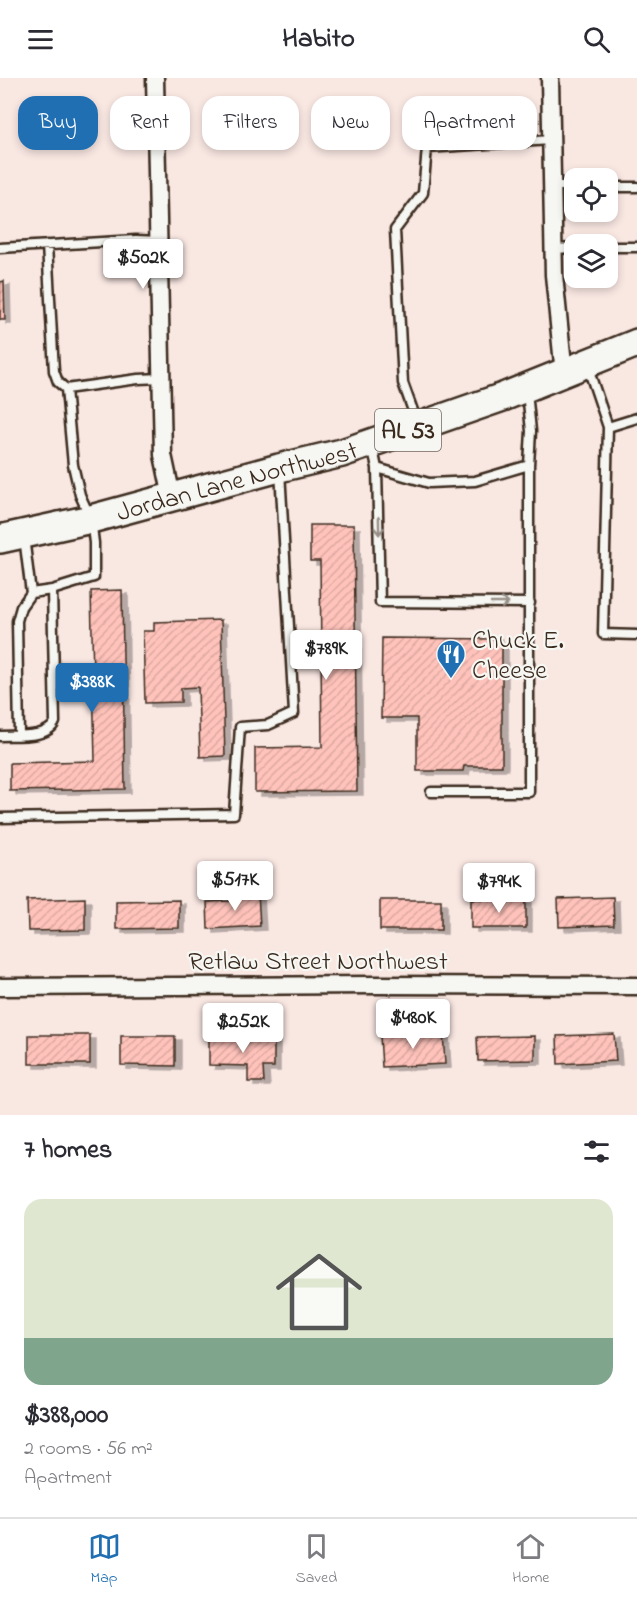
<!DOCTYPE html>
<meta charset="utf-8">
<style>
:root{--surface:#fff;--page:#f2f2f3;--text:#2b2b33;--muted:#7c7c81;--line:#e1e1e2;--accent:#1f6fb2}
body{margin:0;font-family:"Indie Flower",sans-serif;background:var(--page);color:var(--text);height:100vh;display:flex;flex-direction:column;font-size:22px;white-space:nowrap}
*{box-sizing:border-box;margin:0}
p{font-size:20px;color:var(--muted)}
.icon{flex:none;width:33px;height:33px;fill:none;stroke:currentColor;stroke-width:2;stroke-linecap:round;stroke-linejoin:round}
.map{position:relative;height:1037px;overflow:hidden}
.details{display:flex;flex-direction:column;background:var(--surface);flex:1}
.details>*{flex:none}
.guide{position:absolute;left:18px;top:18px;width:602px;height:54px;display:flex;gap:12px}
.controls{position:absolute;left:564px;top:90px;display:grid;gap:12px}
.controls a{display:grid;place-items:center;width:54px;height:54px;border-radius:12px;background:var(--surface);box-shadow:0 3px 9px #0003;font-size:30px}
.price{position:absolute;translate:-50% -51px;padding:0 14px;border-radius:6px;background:#fff;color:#222;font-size:20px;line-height:39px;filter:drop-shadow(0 2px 3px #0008)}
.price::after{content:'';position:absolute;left:50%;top:36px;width:18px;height:14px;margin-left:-9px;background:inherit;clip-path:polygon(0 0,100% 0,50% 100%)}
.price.on{background:var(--accent);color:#fff}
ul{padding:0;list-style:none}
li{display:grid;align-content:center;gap:12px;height:318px;padding:0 24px}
li span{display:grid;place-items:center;height:186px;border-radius:18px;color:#555}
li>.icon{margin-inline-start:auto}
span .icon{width:108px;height:108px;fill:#fffc;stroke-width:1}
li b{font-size:26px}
h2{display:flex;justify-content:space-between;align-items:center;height:72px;padding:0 24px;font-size:26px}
.pill{padding:0 21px;border-radius:18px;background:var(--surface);box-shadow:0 3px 9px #0003;font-size:21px;line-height:54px}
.pill.on{background:var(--accent);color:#fff}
header{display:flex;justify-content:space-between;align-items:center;height:78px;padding:0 24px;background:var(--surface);font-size:27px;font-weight:700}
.dock{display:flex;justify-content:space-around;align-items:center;height:84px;border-top:2px solid var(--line);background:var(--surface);font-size:16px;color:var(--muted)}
.dock a{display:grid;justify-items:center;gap:3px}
.dock .on{color:var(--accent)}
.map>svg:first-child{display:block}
</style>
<header><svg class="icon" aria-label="menu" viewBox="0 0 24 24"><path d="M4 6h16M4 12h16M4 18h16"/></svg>Habito<svg class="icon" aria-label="search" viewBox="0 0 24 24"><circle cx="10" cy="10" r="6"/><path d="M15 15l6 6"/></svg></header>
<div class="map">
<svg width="637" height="1037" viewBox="0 0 637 1037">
<defs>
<pattern id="building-hatch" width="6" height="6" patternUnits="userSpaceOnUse" patternTransform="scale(1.5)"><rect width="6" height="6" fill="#ffc3bb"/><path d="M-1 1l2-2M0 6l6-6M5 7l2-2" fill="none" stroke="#dba8a0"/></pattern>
<filter id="shadow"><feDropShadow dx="6" dy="4" stdDeviation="0" flood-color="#0004"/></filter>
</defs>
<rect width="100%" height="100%" fill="#f9e7e2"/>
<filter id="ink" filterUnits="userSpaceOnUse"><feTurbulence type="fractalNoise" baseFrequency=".0167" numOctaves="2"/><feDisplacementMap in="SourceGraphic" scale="12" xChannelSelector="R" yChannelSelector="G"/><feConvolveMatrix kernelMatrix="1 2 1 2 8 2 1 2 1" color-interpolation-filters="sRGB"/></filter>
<g filter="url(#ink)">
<!-- building -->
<path fill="url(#building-hatch)" stroke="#3b2a1e" stroke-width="1.5" filter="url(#shadow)" d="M4,203L5,242H0V204Z
M310,447H354L357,713L255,714V670L322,669L320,483H310Z
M122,512L125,711L10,713V685L95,683L91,513Z
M221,542L225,678L200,679L198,609L181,610V624L145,625L143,553H154V544Z
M382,560L502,561V688H464L463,693H417V640H381Z
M258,815L260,848L208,851L207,824L230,823L229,817Z
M613,819L614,847L559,849L558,821Z
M85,820V852L28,853L27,822Z
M471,821H526V850H471Z
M179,822V850L116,851V823Z
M380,822H441V852H380Z
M443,954L445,986L382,989L380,958Z
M614,956L616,983L558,986L557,958Z
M29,957H90V986H29Z
M121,958H175V988L121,987Z
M209,958H274V989H263L264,1004H248V988L209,987Z
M535,958V982L478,983L477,959Z"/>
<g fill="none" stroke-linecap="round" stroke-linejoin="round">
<!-- service casing -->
<g stroke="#3b2a1e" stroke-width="13">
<path id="service" d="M552,108H574
M608,109H637
M47,167L54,293L58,304L66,311
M608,169H637
M0,170L136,162L159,163
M553,171L574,170
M587,287L608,349L637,340
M417,344L403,305L395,152L423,115L427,70L551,62
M608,349L603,556L637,557
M372,367L377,390L429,405L475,403L529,387
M377,390L380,524L530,525
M24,459L31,515L52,512L94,499V465L91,441L80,417L73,387L66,311L138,301L162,300
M19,657L17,543L21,529L31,515
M0,658C15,657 48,661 55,644L52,512
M431,714H529V387L531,353L527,314
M0,740L234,736L240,649L268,647L294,635L280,393"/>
</g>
<!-- minor casing -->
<g stroke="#3b2a1e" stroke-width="21">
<path id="minor" d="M155,0L163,377L172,419
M550,0L554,197L564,296
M0,909L376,907L637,908"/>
</g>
<!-- primary casing -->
<g stroke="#3b2a1e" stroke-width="32">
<g id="primary">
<path id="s1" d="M0,461L91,441L279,390L342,375L503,319L637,265"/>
</g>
</g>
<!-- service -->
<use href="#service" stroke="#f6f6f2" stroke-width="8"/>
<!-- minor -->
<use href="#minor" stroke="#f6f6f2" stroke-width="16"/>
<!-- primary -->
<use href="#primary" stroke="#f6f6f2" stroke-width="27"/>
</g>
<!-- one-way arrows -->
<defs><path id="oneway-shaft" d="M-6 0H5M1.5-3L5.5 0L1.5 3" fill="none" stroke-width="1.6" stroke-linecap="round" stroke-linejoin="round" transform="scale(1.5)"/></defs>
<g stroke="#989088">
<use href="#oneway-shaft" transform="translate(379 448) rotate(89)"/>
<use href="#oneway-shaft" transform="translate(500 525)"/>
</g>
</g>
<!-- icons -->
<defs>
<g id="restaurant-pin" transform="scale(1.5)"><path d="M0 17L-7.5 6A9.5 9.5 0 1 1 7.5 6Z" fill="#1f6fb2" stroke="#f6f6f2"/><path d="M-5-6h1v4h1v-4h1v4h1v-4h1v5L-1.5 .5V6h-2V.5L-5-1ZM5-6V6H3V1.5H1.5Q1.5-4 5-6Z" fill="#fff"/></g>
</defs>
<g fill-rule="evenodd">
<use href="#restaurant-pin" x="451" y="576"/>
</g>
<g text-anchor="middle" stroke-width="4.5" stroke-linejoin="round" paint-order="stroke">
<!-- shield labels -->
<rect fill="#f6f6f2" stroke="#73675e" stroke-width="1.5" x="375" y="331" width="66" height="42" rx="4.5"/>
<g font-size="24" font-weight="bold" fill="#3b2a1e">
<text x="408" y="360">AL 53</text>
</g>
<!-- street labels -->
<g font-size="26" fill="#3b2a1e" stroke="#f6f6f2">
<text dy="9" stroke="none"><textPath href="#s1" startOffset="244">Jordan Lane Northwest</textPath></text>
<text x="318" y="891">Retlaw Street Northwest</text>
</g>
<!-- poi labels -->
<g font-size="26" fill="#3b2a1e" stroke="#f6f6f2" text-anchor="start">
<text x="472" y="570">Chuck E.<tspan x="472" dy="30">Cheese</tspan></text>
</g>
</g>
</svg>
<div class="controls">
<a><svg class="icon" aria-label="locate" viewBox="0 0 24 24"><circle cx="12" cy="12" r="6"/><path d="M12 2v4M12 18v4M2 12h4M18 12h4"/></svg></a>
<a><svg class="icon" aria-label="layers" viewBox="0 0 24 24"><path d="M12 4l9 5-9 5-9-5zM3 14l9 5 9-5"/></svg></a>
</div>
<b class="price" style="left:143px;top:212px">$502K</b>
<b class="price" style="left:326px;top:603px">$789K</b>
<b class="price on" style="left:92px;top:636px">$388K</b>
<b class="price" style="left:235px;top:834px">$517K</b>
<b class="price" style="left:499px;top:836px">$794K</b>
<b class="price" style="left:413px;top:972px">$480K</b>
<b class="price" style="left:243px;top:976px">$252K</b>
<div class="guide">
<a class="pill on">Buy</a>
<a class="pill">Rent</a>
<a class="pill">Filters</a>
<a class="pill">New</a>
<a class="pill">Apartment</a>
</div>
</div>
<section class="details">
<h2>7 homes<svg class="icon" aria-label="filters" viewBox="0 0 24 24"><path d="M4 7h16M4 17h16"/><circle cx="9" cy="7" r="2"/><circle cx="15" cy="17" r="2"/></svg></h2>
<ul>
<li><span style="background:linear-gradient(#dfe7d0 75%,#7fa58c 0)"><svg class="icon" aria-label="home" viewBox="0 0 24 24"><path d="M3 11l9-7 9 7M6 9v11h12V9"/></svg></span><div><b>$388,000</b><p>2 rooms · 56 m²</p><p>Apartment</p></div></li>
</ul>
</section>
<nav class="dock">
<a class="on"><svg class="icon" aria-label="map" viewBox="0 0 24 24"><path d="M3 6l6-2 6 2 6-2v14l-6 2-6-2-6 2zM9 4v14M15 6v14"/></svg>Map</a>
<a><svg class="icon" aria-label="saved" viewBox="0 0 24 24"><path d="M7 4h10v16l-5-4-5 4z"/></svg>Saved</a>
<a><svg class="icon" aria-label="home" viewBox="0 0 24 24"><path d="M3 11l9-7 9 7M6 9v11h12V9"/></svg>Home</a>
</nav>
